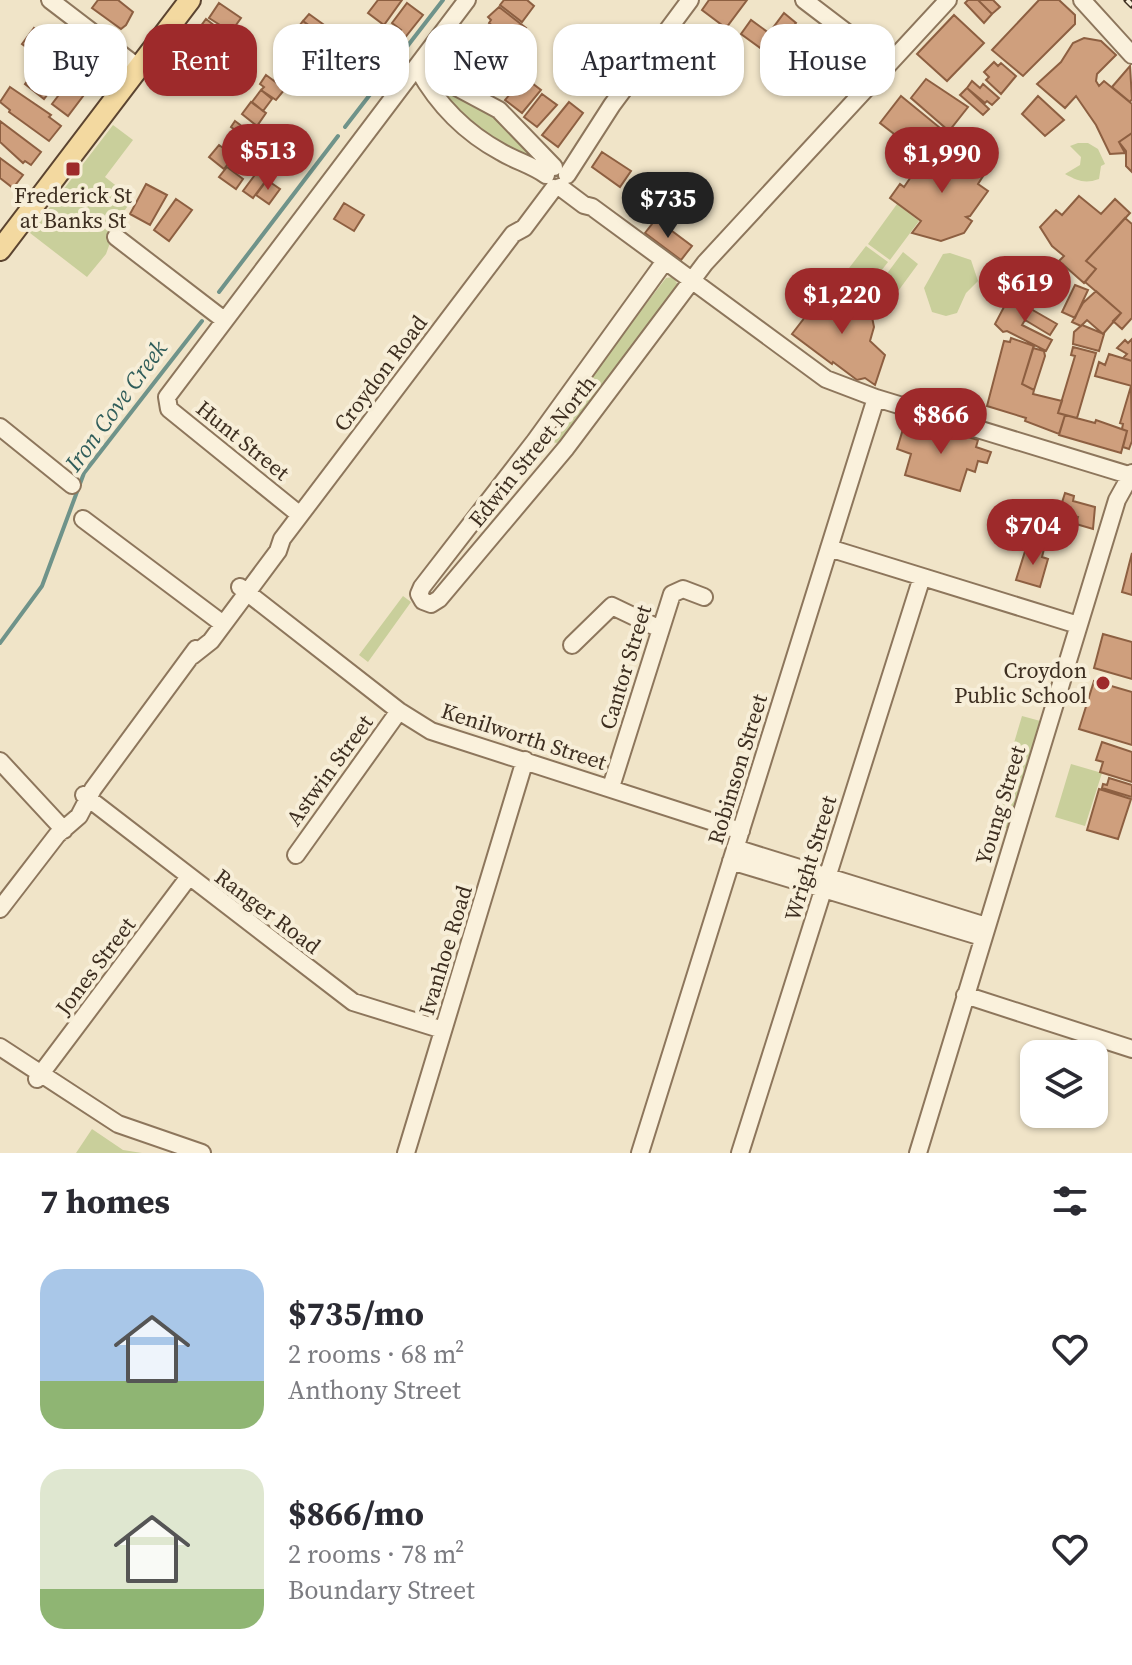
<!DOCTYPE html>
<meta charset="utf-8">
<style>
:root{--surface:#fff;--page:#f2f2f3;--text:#2b2b33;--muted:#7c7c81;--accent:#9e2a2b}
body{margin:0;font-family:"Source Serif 4",serif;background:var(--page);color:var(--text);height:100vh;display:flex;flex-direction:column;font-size:30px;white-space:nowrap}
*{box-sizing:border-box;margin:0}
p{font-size:26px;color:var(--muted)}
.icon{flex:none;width:44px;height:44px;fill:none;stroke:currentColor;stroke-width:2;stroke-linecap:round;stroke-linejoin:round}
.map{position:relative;height:1153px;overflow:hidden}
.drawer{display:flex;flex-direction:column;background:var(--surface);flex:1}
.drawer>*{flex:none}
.top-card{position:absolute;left:24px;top:24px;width:1084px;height:72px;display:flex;gap:16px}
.fabs{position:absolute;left:1020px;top:1040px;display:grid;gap:16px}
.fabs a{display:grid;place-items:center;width:88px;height:88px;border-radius:16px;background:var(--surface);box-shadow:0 2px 6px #0004;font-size:40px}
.price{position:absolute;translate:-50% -68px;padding:0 18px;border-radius:28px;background:var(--accent);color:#fff;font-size:26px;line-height:52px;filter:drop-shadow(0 2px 4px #0008)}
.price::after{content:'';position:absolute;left:50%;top:48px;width:24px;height:18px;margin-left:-12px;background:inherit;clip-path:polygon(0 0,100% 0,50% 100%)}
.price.on{background:#222;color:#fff}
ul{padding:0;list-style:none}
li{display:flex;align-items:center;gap:24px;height:200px;padding:0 40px}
li span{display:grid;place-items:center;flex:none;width:224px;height:160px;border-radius:24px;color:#555}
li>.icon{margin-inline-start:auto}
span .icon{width:96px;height:96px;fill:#fffc;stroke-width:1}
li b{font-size:34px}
h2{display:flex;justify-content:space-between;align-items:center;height:96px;padding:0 40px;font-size:34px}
.pill{padding:0 28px;border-radius:24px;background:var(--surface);box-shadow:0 2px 6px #0004;font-size:28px;line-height:72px}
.pill.on{background:var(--accent);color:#fff}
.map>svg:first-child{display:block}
</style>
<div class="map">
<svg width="1132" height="1153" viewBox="0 0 1132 1153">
<rect width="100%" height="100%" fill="#f0e4c8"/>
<!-- green -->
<path fill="#c9cf9b" d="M438,85C480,103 504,119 534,154L533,159C497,145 451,124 438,85Z
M113,125L133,140L105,177L133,199L119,218L106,254L87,277L30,233Z
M1078,143H1088L1098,149L1105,164L1101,166L1099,179C1085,184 1078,181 1065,174L1080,165L1081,157L1070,146Z
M897,204L919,221L890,260L868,244Z
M866,246L888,262L858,301L836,285Z
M903,252L918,264L893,298L877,287Z
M950,253L971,260L978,281L966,293L957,313L946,316L932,312L924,288L943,254Z
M673,277L678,285L675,292L568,433L557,443L548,441L545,435L666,278Z
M403,596L411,602L368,662L359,655Z
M1022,716L1044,722L1012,830L990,823Z
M1071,764L1102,773L1085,826L1055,817Z
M92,1129L123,1150L142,1153H76Z"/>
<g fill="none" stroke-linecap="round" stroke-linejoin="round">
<!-- stream -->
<path stroke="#6f938a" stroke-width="4" d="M345,127L443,0
M219,292L338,136
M0,643L42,586L84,473L202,321"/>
</g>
<!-- building -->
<path fill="#cf9f7d" stroke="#8d5f41" stroke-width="2" d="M98,0H118L133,12L126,25L121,29L92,8Z
M378,0H402L384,25L368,13Z
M504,0H527L534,6L522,22L500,5Z
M709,0H747L726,28L702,10Z
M968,0H978L992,14L984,23L965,3Z
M978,0H993L1000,7L992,14Z
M1039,0H1059L1075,15V24L1023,76L992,50Z
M219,3L241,18L231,32L209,18Z
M407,3L423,15L403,40L397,35L401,30L392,23Z
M499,7L526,28L515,43L489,23L491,20L488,17Z
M784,13L796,23L770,55L741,34L751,20L769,33Z
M309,14L338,35L332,43L303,21Z
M954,15L984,43L947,81L917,54Z
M206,19L229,37L215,55L192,38Z
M303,21L332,42L327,50L297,29Z
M34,28L75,58L63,74L22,44Z
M823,33L839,46L806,89L790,77Z
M303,34L318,46L308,58L294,47Z
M464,38L477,48L457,76L443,66Z
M1084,38L1101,41L1116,55L1097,74L1096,81L1099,86L1104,81L1132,104V133L1119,142L1125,153L1110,154L1096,125L1076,96L1065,108L1037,84L1061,62L1073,43Z
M488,39L507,54L492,74L484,68L477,78L465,69Z
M780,43L800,58L789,75L767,59Z
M185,47L214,69L204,83L174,60Z
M509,53L526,66L505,94L488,81Z
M346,55L358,64L347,78L336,69Z
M291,56L304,66L292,82L279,72Z
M994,62L998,66L1001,63L1016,76L1001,94L986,80L989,77L984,72Z
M83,63L99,75L68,116L52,104Z
M358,64L370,73L359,87L348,78Z
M1130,66L1132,99L1130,102L1112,87Z
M37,68L57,82L44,99L25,84Z
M266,75L285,89L276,100L261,90L264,87L260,84Z
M524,77L541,90L522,113L505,100Z
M926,79L968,107L949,131L911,98Z
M972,81L980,88L983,84L999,98L992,105L987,101L985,103L967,88Z
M10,87L51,115L49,117L61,126L49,141L9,112L10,110L0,102Z
M967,88L989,109L983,115L960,95Z
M261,90L272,99L263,111L252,102Z
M542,94L557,105L537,127L524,117Z
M901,96L950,136L949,140L919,142L898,137L880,123Z
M1038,96L1064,120L1045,136L1022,114Z
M251,102L266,113L257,126L242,114Z
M569,102L583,113L558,147L542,135Z
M0,121L41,152L31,165L25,161L23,163L0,142Z
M235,121L251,133L239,149L227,140L235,130L231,127Z
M1132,133V172L1126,166V151L1119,142Z
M219,145L234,156L224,169L209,157Z
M602,152L631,171L620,187L592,167Z
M935,152L962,159L985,173L978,184L988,191L970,216L966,217L972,221L964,233L941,241L912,233L921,221L890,198L900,184L904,187L915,171L911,169L919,159Z
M0,158L23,175L13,188L0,178Z
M227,167L243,179L236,189L219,177Z
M257,172L267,179L253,198L243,191Z
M267,180L280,189L269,204L256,195Z
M146,184L167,195L150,225L130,214Z
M1079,196L1101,214L1115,199L1130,213L1086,261L1096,269L1084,283L1059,261L1064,256L1052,246L1040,227L1056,210L1062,215Z
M176,199L192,210L169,241L154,230Z
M344,203L364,215L354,231L334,219Z
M1125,218L1132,224V318L1122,329L1113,321L1121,313L1085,282L1096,269L1086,261Z
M656,219L692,246L681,260L645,233Z
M1075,285L1088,290L1075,318L1062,312Z
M834,286L872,317L874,327L870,341L885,355L875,385L865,378L857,380L833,362L832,364L792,334L822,295L825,298Z
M1096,291L1121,313L1103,334L1087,320L1081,326L1072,322L1083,303Z
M1009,299L1020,306L1026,301L1031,309L1057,324L1050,335L1025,320L1022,325L1052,340L1046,351L1007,331L1003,332L995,324L1004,307L1003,304Z
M1082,325L1104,334L1099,351L1073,344L1074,332Z
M1011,338L1034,346L1022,384L1034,390L1033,394L1062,401L1058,413L1065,415L1059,434L1025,421L1026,418L987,406L1004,341L1010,342Z
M1132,339V361L1123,358L1127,354L1117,348L1125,340L1128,343Z
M1073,347L1096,353L1077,418L1058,413L1075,356L1071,355Z
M1033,348L1044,351L1045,356L1034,390L1022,384Z
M1109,354L1132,361V386L1095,376L1099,362L1105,365Z
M1131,386L1132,441L1129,449L1123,447L1127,431L1122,429L1123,424L1120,423Z
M1065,415L1095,423L1096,420L1127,431L1121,453L1059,435Z
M920,423L978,440L976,447L991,452L987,463L978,461L975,472L967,469L960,491L905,475L911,454L897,449L903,429L917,433Z
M1065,493L1074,496L1073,501L1095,507L1093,529L1076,524L1078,517L1059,512Z
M1027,545L1044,549L1042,557L1048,559L1040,587L1016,580Z
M1132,553V595L1122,592Z
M1103,634L1132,642V679L1094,668Z
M1094,681L1132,692V745L1079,729Z
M1102,742L1132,752V782L1100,772L1103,762L1096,760Z
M1109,778L1132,785V797L1102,788L1103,784L1107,785Z
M1099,789L1131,799L1118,839L1087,830Z"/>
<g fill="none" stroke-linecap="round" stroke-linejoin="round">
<!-- minor casing -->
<g stroke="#8d765c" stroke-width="20">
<path id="minor" d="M50,0L139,68
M804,0L888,64
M1082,0L1132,55
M417,66L499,110L554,167
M418,69C438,105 464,132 501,152C516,161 532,165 546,175
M567,175L612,105L690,0
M560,187L584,205L592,207L826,379L876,398L1132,476
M116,237L224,320
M665,261L535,441L422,587L419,594L423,601L431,604L439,599L566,448L705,263L948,0
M0,427L72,485
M300,515L169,409L167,397L467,0
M83,519L223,624
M829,548L1078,625
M240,587L399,711L431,731L741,831
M572,645L612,606L660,629
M192,656L211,641L278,551L282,539L513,234L524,228L554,188
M0,761L64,830
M611,787L672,594L683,589L704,597
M84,795L353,1002L443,1030
M735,848L986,926
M296,855L399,711
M731,861L982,937
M0,909L57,835L79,816L93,789L196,649
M965,995L1132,1049
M0,1047L118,1124L202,1153
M37,1079L188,878
M406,1153L525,760
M640,1153L876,398
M740,1153L922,577
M918,1153L1117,500L1132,473"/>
</g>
<!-- major casing -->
<g stroke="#5b4430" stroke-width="24">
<path id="major" d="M0,250L190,0"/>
</g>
<!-- minor -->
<use href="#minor" stroke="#faf1dc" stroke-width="16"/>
<!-- major -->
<use href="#major" stroke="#f3d9a0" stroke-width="20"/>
<!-- rail casing -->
<g stroke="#3d2e20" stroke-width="7">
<path id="rail" d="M1127,0L1132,5"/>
</g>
<!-- rail -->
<use href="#rail" stroke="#f7eed8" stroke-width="4" stroke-dasharray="12" stroke-linecap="butt"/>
</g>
<!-- markers -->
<g fill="#9e2a2b" stroke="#f7eed8" stroke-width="3">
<rect x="65" y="161" width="16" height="16" rx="4"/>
<circle cx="1103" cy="683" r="8"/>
</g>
<g text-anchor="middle" stroke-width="8" stroke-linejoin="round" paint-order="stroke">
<!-- poi labels -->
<g font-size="22" fill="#3d2e20" stroke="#f7eed8">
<text x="73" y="203">Frederick St<tspan x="73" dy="25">at Banks St</tspan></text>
<text x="1087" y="678" text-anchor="end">Croydon<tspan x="1087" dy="25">Public School</tspan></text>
</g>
<!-- street labels -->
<g font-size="22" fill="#3d2e20" stroke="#f7eed8">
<text transform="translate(380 373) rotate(-53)" y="8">Croydon Road</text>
<text transform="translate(243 440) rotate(39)" y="8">Hunt Street</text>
<text transform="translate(532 451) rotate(-51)" y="8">Edwin Street North</text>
<text transform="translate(625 667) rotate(-73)" y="8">Cantor Street</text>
<text transform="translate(524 736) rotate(18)" y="8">Kenilworth Street</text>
<text transform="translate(737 769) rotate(-73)" y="8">Robinson Street</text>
<text transform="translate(329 770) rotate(-54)" y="8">Astwin Street</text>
<text transform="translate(1000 805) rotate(-73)" y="8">Young Street</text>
<text transform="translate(810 858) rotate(-73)" y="8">Wright Street</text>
<text transform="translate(268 911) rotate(37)" y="8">Ranger Road</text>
<text transform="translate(445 950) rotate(-73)" y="8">Ivanhoe Road</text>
<text transform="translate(95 966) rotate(-53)" y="8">Jones Street</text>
</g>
<!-- water labels -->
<g font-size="24" font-style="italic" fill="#2f5d5a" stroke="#f7eed8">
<text transform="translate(116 406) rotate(-54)" y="8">Iron Cove Creek</text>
</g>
</g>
</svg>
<div class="fabs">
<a><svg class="icon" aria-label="layers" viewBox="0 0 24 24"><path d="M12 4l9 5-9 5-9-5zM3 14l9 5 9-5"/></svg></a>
</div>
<b class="price" style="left:268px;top:192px">$513</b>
<b class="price" style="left:942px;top:195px">$1,990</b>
<b class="price on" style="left:668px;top:240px">$735</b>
<b class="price" style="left:1025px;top:324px">$619</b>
<b class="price" style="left:842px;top:336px">$1,220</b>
<b class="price" style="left:941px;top:456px">$866</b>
<b class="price" style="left:1033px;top:567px">$704</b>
<div class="top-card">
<a class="pill">Buy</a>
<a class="pill on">Rent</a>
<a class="pill">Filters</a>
<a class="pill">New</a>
<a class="pill">Apartment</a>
<a class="pill">House</a>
</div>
</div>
<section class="drawer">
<h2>7 homes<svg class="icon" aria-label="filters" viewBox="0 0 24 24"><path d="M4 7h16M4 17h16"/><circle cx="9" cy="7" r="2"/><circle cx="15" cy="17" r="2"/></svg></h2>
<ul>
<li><span style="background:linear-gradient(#a9c7e8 70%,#8fb573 0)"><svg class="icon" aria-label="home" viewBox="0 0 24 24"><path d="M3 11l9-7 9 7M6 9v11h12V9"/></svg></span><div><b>$735/mo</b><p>2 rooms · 68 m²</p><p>Anthony Street</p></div><svg class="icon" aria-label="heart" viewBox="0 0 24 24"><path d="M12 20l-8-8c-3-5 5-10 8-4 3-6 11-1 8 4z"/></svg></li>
<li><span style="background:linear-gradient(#dfe7d0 75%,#8fb573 0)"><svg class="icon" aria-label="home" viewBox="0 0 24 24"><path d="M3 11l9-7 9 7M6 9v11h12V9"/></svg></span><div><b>$866/mo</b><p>2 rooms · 78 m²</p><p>Boundary Street</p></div><svg class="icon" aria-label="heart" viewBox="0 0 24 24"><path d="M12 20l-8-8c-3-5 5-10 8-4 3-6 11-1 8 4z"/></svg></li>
</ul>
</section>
